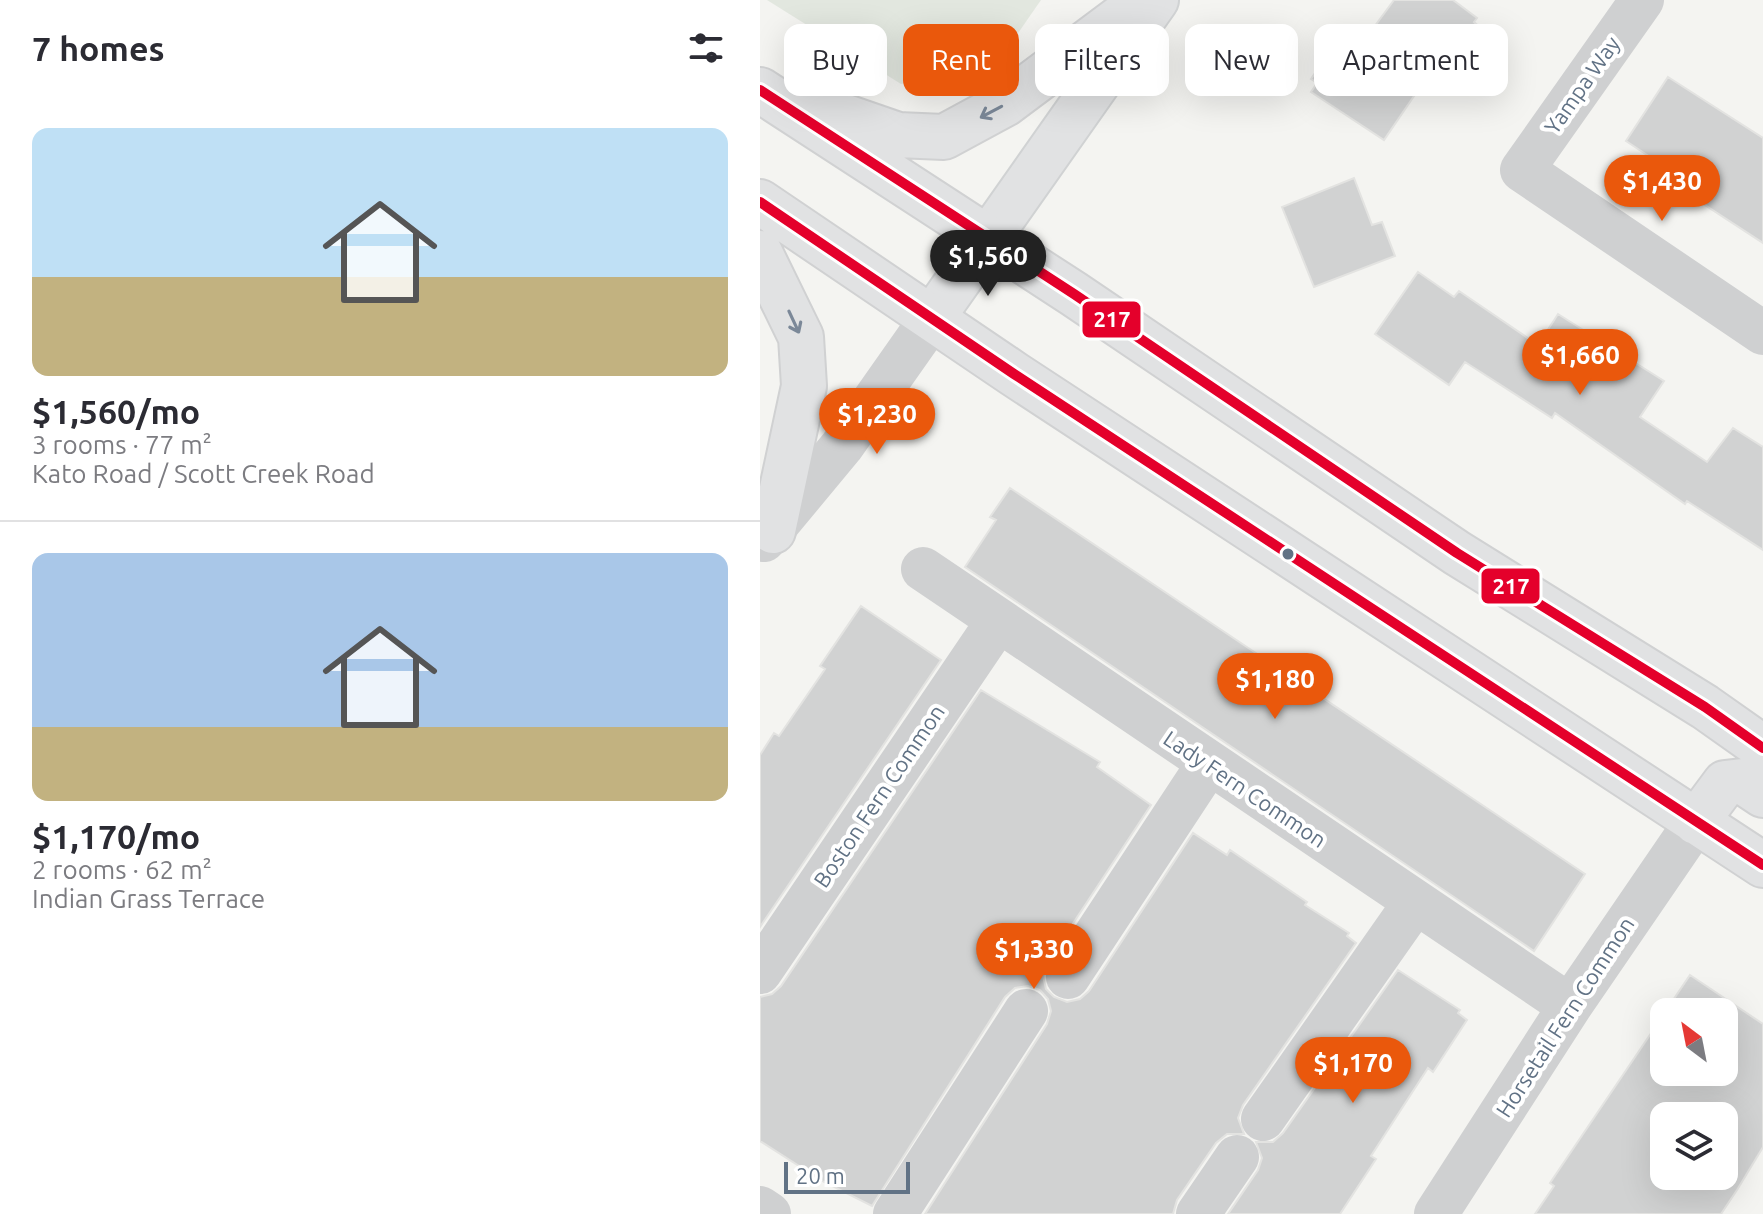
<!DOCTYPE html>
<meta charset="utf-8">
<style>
:root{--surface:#fff;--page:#f7f7f7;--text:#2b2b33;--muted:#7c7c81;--line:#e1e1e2;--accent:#ea580c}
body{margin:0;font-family:Ubuntu,sans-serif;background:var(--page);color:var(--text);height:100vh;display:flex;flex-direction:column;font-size:30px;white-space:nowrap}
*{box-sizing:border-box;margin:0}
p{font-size:26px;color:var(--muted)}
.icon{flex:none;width:44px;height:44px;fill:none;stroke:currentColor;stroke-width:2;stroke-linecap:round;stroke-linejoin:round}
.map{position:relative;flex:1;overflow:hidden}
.sheet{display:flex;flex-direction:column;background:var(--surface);width:760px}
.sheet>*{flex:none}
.hud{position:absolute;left:24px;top:24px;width:760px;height:72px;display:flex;gap:16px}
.needle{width:52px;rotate:328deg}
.controls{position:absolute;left:890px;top:998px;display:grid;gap:16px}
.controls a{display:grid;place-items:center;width:88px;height:88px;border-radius:16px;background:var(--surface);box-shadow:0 8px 32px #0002;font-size:40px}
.scale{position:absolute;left:24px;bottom:20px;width:126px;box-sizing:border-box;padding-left:8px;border:4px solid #617285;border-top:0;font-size:22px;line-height:28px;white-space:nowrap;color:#617285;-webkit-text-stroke:6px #fff;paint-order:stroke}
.price{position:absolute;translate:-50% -68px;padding:0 18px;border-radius:28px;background:var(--accent);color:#fff;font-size:26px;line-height:52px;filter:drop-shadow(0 2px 4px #0008)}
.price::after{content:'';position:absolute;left:50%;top:48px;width:24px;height:18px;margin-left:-12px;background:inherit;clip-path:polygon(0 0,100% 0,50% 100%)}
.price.selected{background:#222;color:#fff}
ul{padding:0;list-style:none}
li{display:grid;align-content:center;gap:16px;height:424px;padding:0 32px}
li+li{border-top:2px solid var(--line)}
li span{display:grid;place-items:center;height:248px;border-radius:16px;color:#555}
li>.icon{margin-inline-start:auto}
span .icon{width:144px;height:144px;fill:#fffc;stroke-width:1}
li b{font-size:34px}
h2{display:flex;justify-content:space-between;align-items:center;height:96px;padding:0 32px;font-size:34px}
.tag{padding:0 28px;border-radius:16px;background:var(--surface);box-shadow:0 8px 32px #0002;font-size:28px;line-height:72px}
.tag.selected{background:var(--accent);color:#fff}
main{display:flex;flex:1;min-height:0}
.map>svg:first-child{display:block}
</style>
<main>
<section class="sheet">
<h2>7 homes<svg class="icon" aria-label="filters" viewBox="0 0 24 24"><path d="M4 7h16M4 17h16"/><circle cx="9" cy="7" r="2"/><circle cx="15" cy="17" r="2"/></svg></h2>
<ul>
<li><span style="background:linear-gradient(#bfe0f5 60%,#c2b280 0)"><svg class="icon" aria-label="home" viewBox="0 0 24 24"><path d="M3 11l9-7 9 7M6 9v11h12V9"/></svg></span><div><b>$1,560/mo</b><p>3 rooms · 77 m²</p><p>Kato Road / Scott Creek Road</p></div></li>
<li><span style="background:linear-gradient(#a9c7e8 70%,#c2b280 0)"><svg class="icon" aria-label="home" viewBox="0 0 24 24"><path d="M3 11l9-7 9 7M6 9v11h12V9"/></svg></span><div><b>$1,170/mo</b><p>2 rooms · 62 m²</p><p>Indian Grass Terrace</p></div></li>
</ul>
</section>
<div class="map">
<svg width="1003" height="1214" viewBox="0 0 1003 1214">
<rect width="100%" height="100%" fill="#f4f4f1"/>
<!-- green -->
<path fill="#e2e7df" d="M7,0H281L238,62L141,84Z"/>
<!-- building -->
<path fill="#d1d2d2" stroke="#e3e3e1" stroke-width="2" fill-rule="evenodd" d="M634,0H693L717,18L714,22L722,29L695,65L682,55L624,140L551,92L557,83L551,79L569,52L576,56L581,49L592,57Z
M908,77L1003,138V243L902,177L908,169L866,141Z
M594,178L612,225L622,222L635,256L554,287L522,207Z
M658,272L694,297L699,291L778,345L798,314L904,381L880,417L947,462L973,428L1003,447V550L927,501L925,504L795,413L792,418L705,362L689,385L615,334Z
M250,488L825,874L774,951L205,567L236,520L230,517Z
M101,606L181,660L0,927V755L14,733L19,736L65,669L60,666Z
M221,690L340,762L337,767L391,805L287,963L283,976L286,989L294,997L307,1002L320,999L329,991L433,833L467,855L470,850L547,902L545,905L589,933L587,936L596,943L483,1105L478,1118L484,1134H467L456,1143L417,1200L413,1214H165L287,1024L291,1011L288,999L280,990L268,986L255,988L245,997L112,1206L64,1182L0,1141V997L12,994L21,986Z
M638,970L700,1010L698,1013L707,1020L673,1072L668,1068L611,1156L616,1159L580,1214H468L498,1170L502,1158L496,1142H513L523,1133Z
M930,975L1003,1024V1147L977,1190L961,1214H775L794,1186L790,1183L904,1014V1072H964V1012H905ZM904,1116H964V1176H904Z"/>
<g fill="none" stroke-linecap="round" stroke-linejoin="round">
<!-- secondary casing -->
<g stroke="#d0d2d3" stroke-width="48">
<path id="secondary" d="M172,318L396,0"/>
</g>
<!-- primary casing -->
<g stroke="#d0d1d2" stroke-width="48">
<path id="primary" d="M0,90L314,294L697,553L945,707L1003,748
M54,106L138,135L184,137L245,104L384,0
M0,202L254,374L1003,865
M0,253L41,337L44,386L13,531
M936,822L965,783L982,781L1003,795"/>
</g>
<!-- minor -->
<path stroke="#cfd0d1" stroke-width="44" d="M882,0L762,170L1003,333
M163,569L810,1006
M0,972L238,621
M308,977L449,763
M503,1119L654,904
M0,1208L9,1214
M135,1214L266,1011
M438,1214L477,1157
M676,1214L810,1006L936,822"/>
<!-- tertiary -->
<path stroke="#cfd0d1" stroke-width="44" d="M4,540L82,446L172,318"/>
<!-- secondary -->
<use href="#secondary" stroke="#e1e2e3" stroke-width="44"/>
<!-- primary -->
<use href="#primary" stroke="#e1e2e3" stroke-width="44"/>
<!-- bus-1 casing -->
<g stroke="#fff" stroke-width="16">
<path id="bus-1" d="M0,90L314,294L697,553L945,707L1003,748
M0,202L254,374L1003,865"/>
</g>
<!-- bus-1 -->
<use href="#bus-1" stroke="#e4002b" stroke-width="10"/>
</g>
<!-- one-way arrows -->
<defs><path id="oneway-shaft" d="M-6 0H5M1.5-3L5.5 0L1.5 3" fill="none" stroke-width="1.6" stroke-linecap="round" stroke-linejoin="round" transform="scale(2)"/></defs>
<g stroke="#7b8898">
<use href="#oneway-shaft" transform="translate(231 112) rotate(152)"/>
<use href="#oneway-shaft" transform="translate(34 322) rotate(65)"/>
</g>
<!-- markers -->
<circle fill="#617285" stroke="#fff" stroke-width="3" cx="528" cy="554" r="7"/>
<g text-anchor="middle" stroke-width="8" stroke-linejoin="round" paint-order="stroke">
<!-- street labels -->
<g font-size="22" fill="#617285" stroke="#fff">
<text transform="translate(822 85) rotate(-55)" y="8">Yampa Way</text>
<text transform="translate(485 789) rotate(34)" y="8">Lady Fern Common</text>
<text transform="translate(119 796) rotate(-56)" y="8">Boston Fern Common</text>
<text transform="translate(805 1017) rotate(-57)" y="8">Horsetail Fern Common</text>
</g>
</g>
<g stroke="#fff" stroke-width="3">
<rect x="321" y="300" width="61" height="39" rx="8" fill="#e4002b"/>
<rect x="720" y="567" width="61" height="38" rx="8" fill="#e4002b"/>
</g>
<g font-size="22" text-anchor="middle" font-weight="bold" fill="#fff">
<text x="352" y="327">217</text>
<text x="751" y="594">217</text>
</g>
</svg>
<div class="controls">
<a><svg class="needle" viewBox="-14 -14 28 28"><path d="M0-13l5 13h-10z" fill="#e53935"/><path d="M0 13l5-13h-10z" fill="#7c7c81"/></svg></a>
<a><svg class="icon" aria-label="layers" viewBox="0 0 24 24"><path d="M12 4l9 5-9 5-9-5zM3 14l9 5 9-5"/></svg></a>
</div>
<div class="scale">20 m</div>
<b class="price" style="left:902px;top:223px">$1,430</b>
<b class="price selected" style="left:228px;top:298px">$1,560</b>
<b class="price" style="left:820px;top:397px">$1,660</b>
<b class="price" style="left:117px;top:456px">$1,230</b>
<b class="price" style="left:515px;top:721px">$1,180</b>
<b class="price" style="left:274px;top:991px">$1,330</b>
<b class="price" style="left:593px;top:1105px">$1,170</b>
<div class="hud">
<a class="tag">Buy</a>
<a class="tag selected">Rent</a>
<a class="tag">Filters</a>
<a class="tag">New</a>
<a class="tag">Apartment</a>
</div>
</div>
</main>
